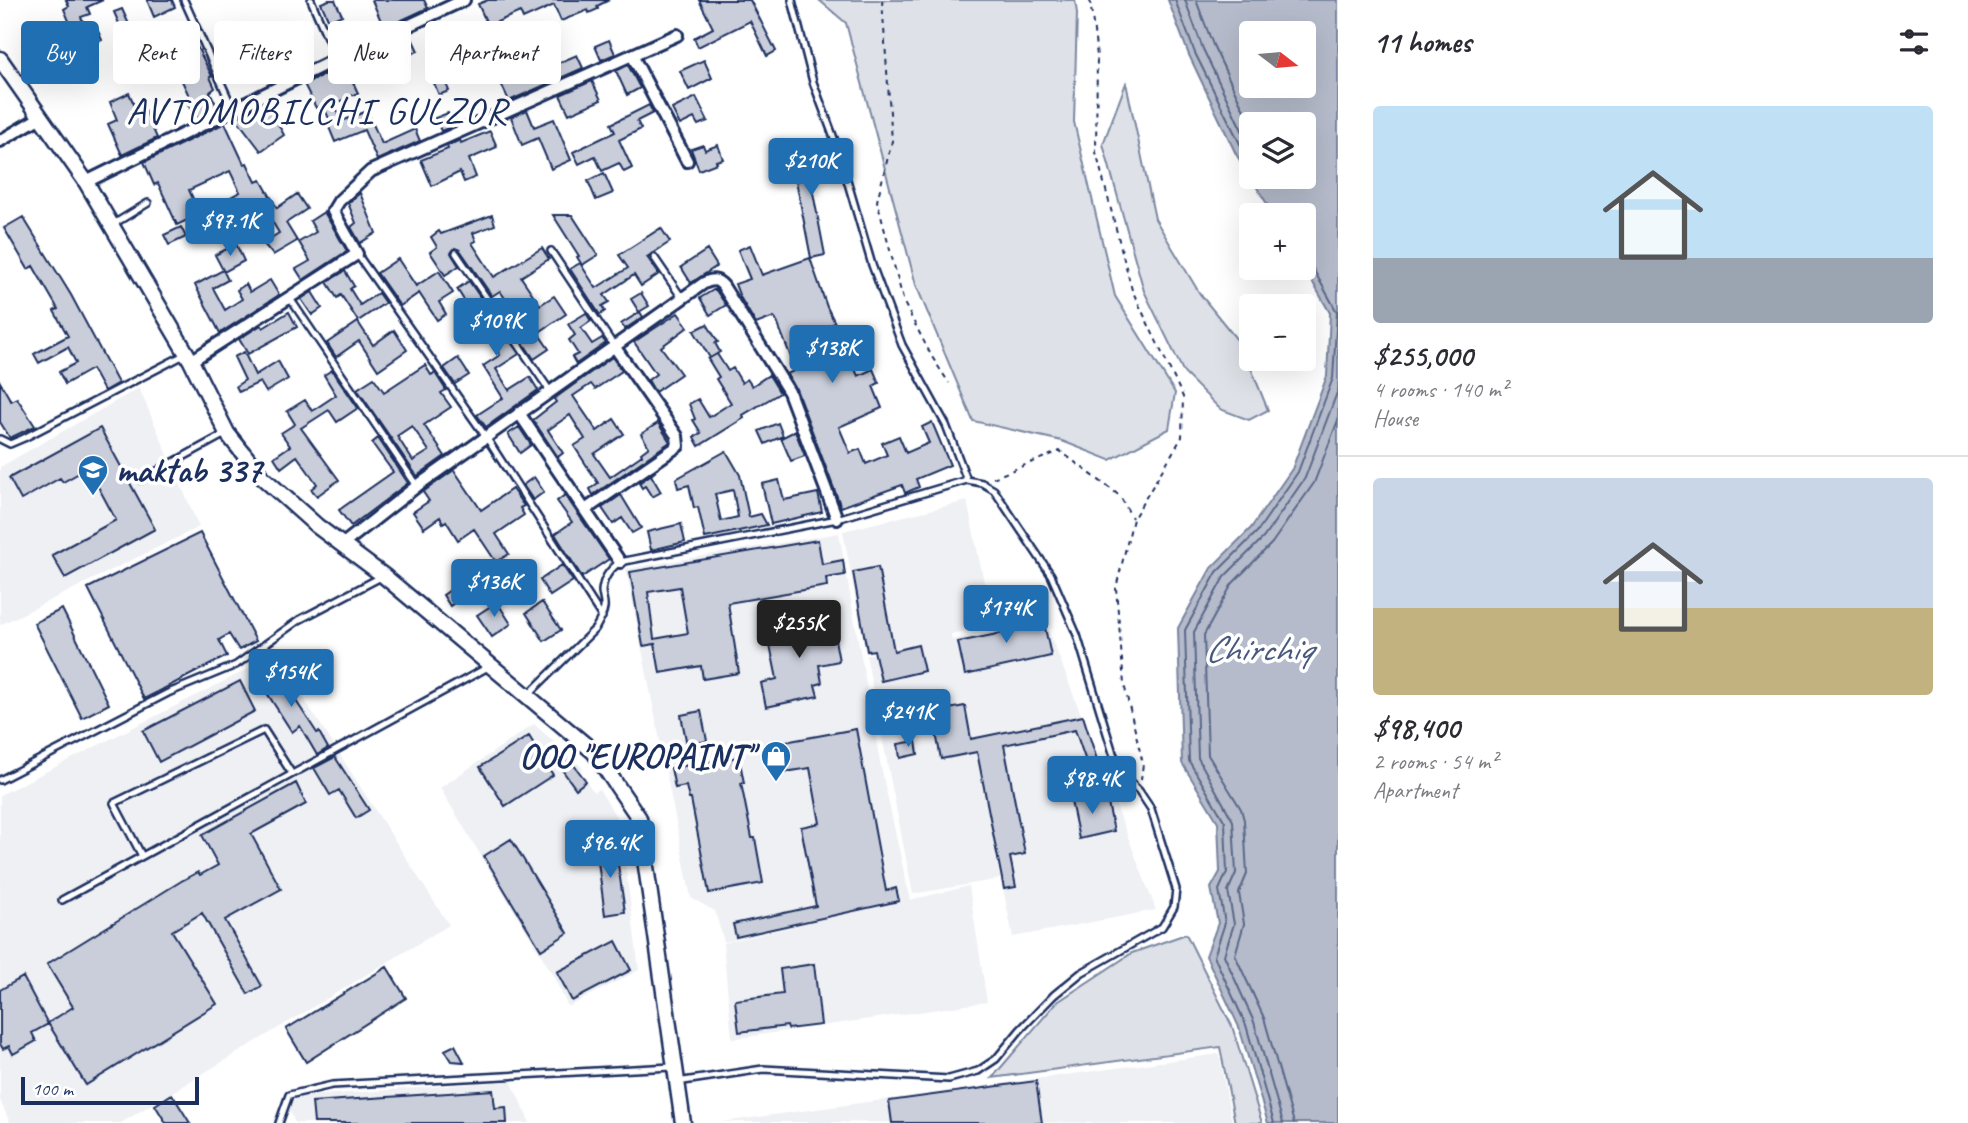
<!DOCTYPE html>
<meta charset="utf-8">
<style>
:root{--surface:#fff;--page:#f2f2f3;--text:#2b2b33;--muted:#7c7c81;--line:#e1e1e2;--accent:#1f6fb2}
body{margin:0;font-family:Caveat,sans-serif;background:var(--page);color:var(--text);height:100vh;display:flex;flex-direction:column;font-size:26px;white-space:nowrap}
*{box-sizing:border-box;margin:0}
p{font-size:23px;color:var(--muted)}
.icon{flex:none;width:38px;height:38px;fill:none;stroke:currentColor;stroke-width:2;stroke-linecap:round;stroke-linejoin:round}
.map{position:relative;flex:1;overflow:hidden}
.sheet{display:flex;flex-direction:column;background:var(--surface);width:630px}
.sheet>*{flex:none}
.hud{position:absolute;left:21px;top:21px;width:665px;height:63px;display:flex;gap:14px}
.needle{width:46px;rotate:106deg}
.controls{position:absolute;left:1239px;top:21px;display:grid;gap:14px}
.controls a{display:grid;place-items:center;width:77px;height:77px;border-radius:7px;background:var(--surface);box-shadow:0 7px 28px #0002;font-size:35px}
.scale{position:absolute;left:21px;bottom:18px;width:178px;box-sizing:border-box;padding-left:7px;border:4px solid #1b2f5e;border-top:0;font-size:19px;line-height:24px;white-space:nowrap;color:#1b2f5e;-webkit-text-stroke:5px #fff;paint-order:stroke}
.price{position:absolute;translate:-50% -60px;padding:0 16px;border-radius:7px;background:var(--accent);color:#fff;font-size:23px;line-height:46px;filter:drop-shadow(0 2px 4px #0008)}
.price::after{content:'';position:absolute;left:50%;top:42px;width:21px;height:16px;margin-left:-10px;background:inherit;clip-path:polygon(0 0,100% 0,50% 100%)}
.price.current{background:#222;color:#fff}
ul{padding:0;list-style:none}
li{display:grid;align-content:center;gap:14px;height:371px;padding:0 35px}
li+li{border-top:2px solid var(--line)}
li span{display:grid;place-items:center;height:217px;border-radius:7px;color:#555}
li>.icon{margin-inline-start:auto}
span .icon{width:126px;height:126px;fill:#fffc;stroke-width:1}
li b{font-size:30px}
h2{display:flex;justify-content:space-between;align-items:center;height:84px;padding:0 35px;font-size:30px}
.tag{padding:0 24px;border-radius:7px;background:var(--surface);box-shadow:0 7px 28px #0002;font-size:24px;line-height:63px}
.tag.current{background:var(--accent);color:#fff}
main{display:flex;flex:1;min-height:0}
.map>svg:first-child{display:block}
</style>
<main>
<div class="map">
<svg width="1338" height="1123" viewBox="0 0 1338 1123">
<rect width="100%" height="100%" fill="#fff"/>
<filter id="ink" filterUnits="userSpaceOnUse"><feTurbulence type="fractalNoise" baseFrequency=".0143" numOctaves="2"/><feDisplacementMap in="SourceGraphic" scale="14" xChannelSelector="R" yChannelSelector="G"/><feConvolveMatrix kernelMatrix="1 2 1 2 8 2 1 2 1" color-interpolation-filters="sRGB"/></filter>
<g filter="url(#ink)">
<!-- built -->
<path fill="#eff0f4" d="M139,388L199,527L0,625V467Z
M967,501L993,625L951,634L952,640L1044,618L1156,910L1013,937L991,829L1000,879L913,894L866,655L921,642L866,653L843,531Z
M839,533L880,762L910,900L969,886L987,1002L732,1039L723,943L827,919L724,942L715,911L691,898L626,569Z
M276,655L449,925L121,1123H10L0,1100V795Z
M534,724L583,768L579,771L594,792L599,789L620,823L639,970L568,1007L552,973L440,788Z
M1219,1054L1232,1123L722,1122Z
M511,1081L530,1123H295L289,1109L294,1097Z"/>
<!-- green -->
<path fill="#dee1e7" stroke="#7c88a2" stroke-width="2" d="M819,0H1075L1077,13L1074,122L1115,296L1175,393L1169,429L1110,460L1062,441L973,421L916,285L846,23Z
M1126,83L1155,219L1200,294L1242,346L1268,410L1249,420L1220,409L1184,373L1144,291L1103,144Z
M1186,934L1232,1026L1262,1123H1235L1220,1047L992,1078L1056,1003L1132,953Z"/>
<!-- water -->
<path fill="#b5bbca" stroke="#77839f" stroke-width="2" fill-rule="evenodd" d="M1168,0H1338V1123H1268L1239,1027L1206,956L1218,923L1211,888L1220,872L1218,822L1182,763L1178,628L1211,568L1251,528L1292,469L1327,376L1330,313L1304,267V215H1274L1236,154L1189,55ZM1251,33H1304V86H1251ZM1251,124H1304V177H1251Z"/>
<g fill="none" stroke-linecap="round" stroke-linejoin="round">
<!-- shore -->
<path stroke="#596789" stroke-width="2" d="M1175,0L1195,53L1251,166
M1185,0L1203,49L1251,149
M1196,0L1213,45L1251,125
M1274,1123L1246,1025L1214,956L1225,923L1219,890L1227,872L1225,822L1189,761L1185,630L1217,572L1257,532L1298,472L1333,378L1337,312L1311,265L1304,261
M1283,1123L1254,1022L1224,955L1234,924L1228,891L1236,873L1233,821L1198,758L1194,632L1224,577L1264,537L1305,478L1338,390
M1294,1123L1264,1018L1235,955L1244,924L1239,893L1247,874L1244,820L1241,809L1208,755L1204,635L1232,584L1272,543L1314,483L1338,420"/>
</g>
<!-- building -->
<path fill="#caceda" stroke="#1b2f5e" stroke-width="2" fill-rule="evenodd" d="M66,0H103L87,7L90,14L81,17L89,36L98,31L102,40L81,50L64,9L69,6Z
M147,0H172L175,7L154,17Z
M329,0H335L342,15L329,21L321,3Z
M372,0H424L428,8L350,44L347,36L381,21Z
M488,0H609L597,6L598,9L589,13L588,10L561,21L554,5L523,19L520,12L488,26L478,4Z
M699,0H750L776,51L767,56L750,21L698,47L694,38L713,28Z
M122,9L132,31L136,30L146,53L166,44L164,40L188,29L212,76L210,77L215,88L210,92L218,108L195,119L186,100L190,98L170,55L135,71L120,37L124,35L114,12Z
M488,28L510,74L525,67L528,76L577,55L583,68L509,101L499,79L488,84L466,38Z
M410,34L418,51L352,80L358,93L334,104L342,121L367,111L382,144L415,129L420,141L377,160L364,130L335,142L328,125L331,123L323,105L316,108L304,84Z
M609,40L615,54L601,60L595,46Z
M704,60L712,78L689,90L680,71Z
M628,65L640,88L627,95L616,71Z
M443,76L449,91L439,95L433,81Z
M592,81L601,100L569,114L560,95Z
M129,93L137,111L144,108L157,138L122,155L108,124L117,120L110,102Z
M696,97L708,121L698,125L694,118L680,125L672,109Z
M266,102L284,135L261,151L236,118Z
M649,105L653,113L637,121L641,129L619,140L632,168L624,172L619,163L602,171L595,156L579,164L573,152L615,132L611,124Z
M527,110L534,127L554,119L571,160L551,169L538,138L522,145L511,117Z
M448,113L453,126L441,131L435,118Z
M225,123L244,164L247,163L256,182L261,180L277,208L297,194L307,209L286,223L297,241L273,255L263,243L279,233L264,208L246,218L250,224L237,231L220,203L240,192L230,171L189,190L200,214L177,225L158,183L154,185L144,162Z
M490,131L497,147L469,159L476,177L464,182L460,172L432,186L421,160L448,149L447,146L460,140L461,143Z
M703,145L705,150L718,145L723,159L716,161L717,163L699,170L691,149Z
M827,153L831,173L810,177L825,255L811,258L792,160Z
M604,173L613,193L596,200L588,181Z
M360,193L376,233L360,243L351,227L356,223L348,203Z
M324,212L347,251L303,280L296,269L310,261L299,242L316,232L310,221Z
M492,215L495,225L473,233L476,241L472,243L494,277L542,248L549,259L521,277L540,305L554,296L566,314L538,333L549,349L534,359L503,313L511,307L500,291L492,296L460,250L455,248L451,253L459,266L445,275L430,252L437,247L431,237L439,231L441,234Z
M553,215H572L598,255L582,265L577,257L579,256Z
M23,217L71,295L118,383L104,391L92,369L65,384L59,372L76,363L68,347L39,363L34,354L68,336L54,311L58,309L33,266L28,269L4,228Z
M181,227L186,237L169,245L164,235Z
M661,228L670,242L647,257L659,274L641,286L634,275L604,295L609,302L602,306L605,311L600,315L570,269L580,263L596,288L628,268L619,255Z
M236,244L244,261L224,272L215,255Z
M750,245L762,275L810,258L827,307L835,323L805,336L815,362L846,349L858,376L873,369L879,383L873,386L882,408L839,427L850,453L860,449L866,464L887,455L882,443L899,436L906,453L929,443L922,427L932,422L950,465L916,479L919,487L905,493L902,485L841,507L796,389L787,374L796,370L777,322L774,317L756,324L740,297L735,284L750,279L738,250Z
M707,250L717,266L691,283L681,267Z
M398,259L416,286L439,271L453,293L439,302L446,314L437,320L419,293L400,306L377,273Z
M223,270L228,280L213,288L225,310L242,299L237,290L246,284L250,292L270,280L279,295L220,333L195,285Z
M345,271L354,286L350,289L360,305L378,293L385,303L358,321L341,295L337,298L327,282Z
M469,281L519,354L496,369L509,390L530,377L538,390L486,427L477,415L503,398L483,366L500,355L486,334L482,337L474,324L477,321L457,289Z
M715,289L726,305L710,315L700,298Z
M312,292L322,308L312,315L301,299Z
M641,293L649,306L639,312L631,299Z
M289,312L297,327L248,354L239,339L261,325L263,328Z
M640,312L643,317L625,329L621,324Z
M586,313L591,321L581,328L592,344L602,338L606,343L576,364L572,357L578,354L569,340L575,335L568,324Z
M678,313L688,327L661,347L681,374L655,392L648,380L656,374L634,342Z
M358,322L373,345L394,330L407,350L378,370L359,341L336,357L327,343Z
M707,324L718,342L715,343L720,352L710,358L694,331Z
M244,352L255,375L278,361L288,379L266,392L260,382L239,392L236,386L245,380L234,357Z
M717,354L728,371L733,368L742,383L747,379L752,386L769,375L780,393L743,415L744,418L699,446L694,437L701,433L693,420L695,419L689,404L698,399L709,417L731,403L716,379L719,377L708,359Z
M612,357L622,371L595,389L591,384L573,396L597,431L614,419L624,434L594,454L610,477L642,455L641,453L649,447L641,434L658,423L670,442L593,495L590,489L598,483L574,446L585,439L570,415L548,430L563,453L558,457L533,420L556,402L554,399Z
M458,358L469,375L455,384L444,368Z
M425,365L431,375L435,373L446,390L441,393L451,407L424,425L445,456L417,476L357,389L374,378L384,392ZM412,426L429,451L413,461L397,436Z
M332,370L358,408L337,422L329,410L301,428L339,480L317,496L311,489L317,484L297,456L281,468L274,457L290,446L281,433L295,424L287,411L305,400L312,411L336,395L324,375Z
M0,382L11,401L17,398L35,426L10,438L0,422Z
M778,423L783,436L765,444L759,431Z
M519,427L531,445L520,453L508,434Z
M100,428L155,529L65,578L52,555L116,520L88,468L63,482L60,478L21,500L9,478Z
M795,431L805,456L791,461L781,438Z
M378,438L408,483L351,526L339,510L393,472L372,443Z
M726,451L740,475L749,517L761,514L767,525L705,538L698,507L694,508L689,485L678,488L676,479ZM733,490L738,517L721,521L715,494Z
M454,470L481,510L512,489L524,506L520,508L524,515L496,534L509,554L496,562L474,529L458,540L446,521L443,523L440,517L424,528L413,512L429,501L423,492Z
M656,471L651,475L661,492L652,497L645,486L642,488L639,483Z
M534,477L544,492L533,500L523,485Z
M779,480L784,500L818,493L822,512L771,524L762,484Z
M565,495L609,559L582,577L555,534L572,522L557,501Z
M621,495L641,528L632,533L622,518L613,524L602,508Z
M681,524L685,542L651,550L647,532Z
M200,533L256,641L239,650L229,634L219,640L227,656L144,699L88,588Z
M818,540L822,564L843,560L845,575L826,578L827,586L728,603L739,673L703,679L701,666L660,673L655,644L643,646L630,572ZM680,587L688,633L654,639L648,592Z
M562,565L573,581L550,596L540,580Z
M878,567L894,651L918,645L924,671L881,681L874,650L867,651L853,572Z
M459,584L466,594L450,606L443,595Z
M497,602L511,624L492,637L477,615Z
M542,602L561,630L544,641L526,613Z
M62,609L109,704L82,718L34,623Z
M1028,609L1033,626L1044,623L1051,656L965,675L958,642L1002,633L998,616Z
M831,618L839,661L819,665L822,683L815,685L818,696L766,707L761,683L777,679L767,630Z
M275,669L317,733L319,732L328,748L317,755L300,726L292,732L258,679Z
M240,681L255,711L159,762L143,731Z
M965,706L971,739L1083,716L1099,766L1089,770L1075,730L1004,745L1025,854L1010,857L1016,887L1004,889L977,752L941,759L932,712Z
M701,711L707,741L687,745L681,715Z
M856,729L886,891L896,888L899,901L736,937L733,924L816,906L801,827L820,823L810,768L785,772L779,743Z
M529,736L553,775L505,806L480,767Z
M916,741L918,754L900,758L898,744Z
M335,757L369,810L356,818L339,790L330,795L314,768Z
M739,757L744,783H741L752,838H755L763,883L709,893L691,799H689L686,786L675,788L671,768Z
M570,760L586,781L576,789L560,767Z
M296,783L306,804L251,834L281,889L225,920L262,986L248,994L202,913L172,931L217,1004L86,1085L48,1023L73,1007L47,964L183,880L198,872L200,875L218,865L202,835Z
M1106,794L1114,831L1079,839L1071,801Z
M511,839L568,933L541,950L484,856Z
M615,844L625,912L605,915L596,846Z
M616,941L631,970L572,1001L557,972Z
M814,964L821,1025L788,1029L787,1026L739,1032L735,1000L783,994L780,969Z
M387,967L406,998L306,1062L286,1029Z
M23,977L48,1024L32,1033L36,1041L13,1054L9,1046L3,1049L0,1044V990Z
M455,1045L464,1062L452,1061L445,1050Z
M1036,1081L1042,1123H892L889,1101Z
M493,1090L495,1108L506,1107L507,1123H314L312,1102Z
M172,1094L190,1123H166L155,1105Z"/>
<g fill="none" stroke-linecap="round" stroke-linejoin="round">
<!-- service casing -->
<g stroke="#1b2f5e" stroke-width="10">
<path id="service" d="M184,0L233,109
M311,0L336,58
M792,0L813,82L838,149L872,265L902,345L946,425L967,480
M112,225L148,203
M551,251L614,346
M456,253L550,391
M357,254L486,437L602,617
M654,257L682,298
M289,297L417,486
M0,439L10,444L24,438L184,355
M141,480L225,434
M529,694L595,629C599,622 603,616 604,608C605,602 602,597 602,591C603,578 610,569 620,562L837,519L967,480L982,483L994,490L1051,575L1077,635L1113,753L1124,776L1139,791L1151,809L1176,889L1174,907L1162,927L1081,973L1054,995L1020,1030L996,1059L978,1071L949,1079L763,1069L677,1082
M0,780L168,693L236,665L299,620L381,577
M142,856L114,803L264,730L292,774
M62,900L488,667
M279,1123L289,1095L332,1085L672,1067"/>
</g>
<!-- minor casing -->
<g stroke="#1b2f5e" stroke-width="16">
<path id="minor" d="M632,55L687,161
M0,141L39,118
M86,182L336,59L464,0
M191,361L357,254L333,211L339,201L371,171L677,35
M519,413L620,562
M585,510L678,446L677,436L614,346
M342,545L417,486L704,283C713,279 717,279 723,286L789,392L837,519"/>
</g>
<!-- tertiary casing -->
<g stroke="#1b2f5e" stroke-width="19">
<path id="tertiary" d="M0,59L86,182L191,361L227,433L262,477L317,526L384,576L594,752L639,818L683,1123"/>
</g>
<!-- path -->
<path stroke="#1b2f5e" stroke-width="2" stroke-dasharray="5 5" stroke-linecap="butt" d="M882,0L892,141L877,201L904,303L932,357L949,383
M1090,0L1097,56L1096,152L1132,290L1183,397L1182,437L1133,519L1116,588L1124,684L1143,764L1141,779
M993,478L1060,451L1120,496L1132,518"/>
<!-- service -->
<use href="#service" stroke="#fff" stroke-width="5"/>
<!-- minor -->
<use href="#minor" stroke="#fff" stroke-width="10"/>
<!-- tertiary -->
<use href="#tertiary" stroke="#fff" stroke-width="14"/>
</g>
</g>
<!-- icons -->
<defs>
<g id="school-pin" transform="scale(1.575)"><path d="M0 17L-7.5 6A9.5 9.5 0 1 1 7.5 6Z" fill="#1f6fb2" stroke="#fff"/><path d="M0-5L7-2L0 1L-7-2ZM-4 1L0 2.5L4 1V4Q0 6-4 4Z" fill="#fff"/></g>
<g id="shop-pin" transform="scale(1.575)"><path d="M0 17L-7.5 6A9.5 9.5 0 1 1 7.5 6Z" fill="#1f6fb2" stroke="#fff"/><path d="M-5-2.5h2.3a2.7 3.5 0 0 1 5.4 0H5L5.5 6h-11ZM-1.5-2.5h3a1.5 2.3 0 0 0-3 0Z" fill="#fff"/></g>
</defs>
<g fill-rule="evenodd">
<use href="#school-pin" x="93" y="470"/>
<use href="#shop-pin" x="776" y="756"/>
</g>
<g text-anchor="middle" stroke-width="7" stroke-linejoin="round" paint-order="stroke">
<!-- poi labels -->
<g font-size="35" font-weight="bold" fill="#1b2f5e" stroke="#fff" text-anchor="start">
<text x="116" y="482">maktab 337</text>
<text x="753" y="768" text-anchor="end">OOO "EUROPAINT"</text>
</g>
<!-- water labels -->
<g font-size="37" font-style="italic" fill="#49597e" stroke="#fff">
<text x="1258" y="661">Chirchiq</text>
</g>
<!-- quarter labels -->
<g font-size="38" letter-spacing="2" fill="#1b2f5e" stroke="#fff">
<text x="317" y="123">AVTOMOBILCHI GULZOR</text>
</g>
</g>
</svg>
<div class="controls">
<a><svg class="needle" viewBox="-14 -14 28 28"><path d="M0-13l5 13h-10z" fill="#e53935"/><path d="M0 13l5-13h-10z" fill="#7c7c81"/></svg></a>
<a><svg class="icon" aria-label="layers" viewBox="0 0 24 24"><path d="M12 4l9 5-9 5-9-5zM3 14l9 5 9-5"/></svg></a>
<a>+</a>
<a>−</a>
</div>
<div class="scale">100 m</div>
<b class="price" style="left:811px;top:198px">$210K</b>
<b class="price" style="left:230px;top:258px">$97.1K</b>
<b class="price" style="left:496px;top:358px">$109K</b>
<b class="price" style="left:832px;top:385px">$138K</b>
<b class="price" style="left:494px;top:619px">$136K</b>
<b class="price" style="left:1006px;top:645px">$174K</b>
<b class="price current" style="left:799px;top:660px">$255K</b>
<b class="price" style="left:291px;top:709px">$154K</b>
<b class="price" style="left:908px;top:749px">$241K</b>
<b class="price" style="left:1092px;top:816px">$98.4K</b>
<b class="price" style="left:610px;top:880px">$96.4K</b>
<div class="hud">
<a class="tag current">Buy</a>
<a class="tag">Rent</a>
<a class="tag">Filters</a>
<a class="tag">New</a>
<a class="tag">Apartment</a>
</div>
</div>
<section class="sheet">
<h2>11 homes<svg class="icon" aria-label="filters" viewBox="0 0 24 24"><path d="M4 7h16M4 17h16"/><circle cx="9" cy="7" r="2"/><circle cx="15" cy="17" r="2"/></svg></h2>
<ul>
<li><span style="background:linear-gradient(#bfe0f5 70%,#9aa5b1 0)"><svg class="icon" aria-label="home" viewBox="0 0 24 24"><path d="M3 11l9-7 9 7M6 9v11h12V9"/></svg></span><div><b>$255,000</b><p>4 rooms · 140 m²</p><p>House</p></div></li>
<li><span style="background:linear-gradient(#c9d6e8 60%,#c2b280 0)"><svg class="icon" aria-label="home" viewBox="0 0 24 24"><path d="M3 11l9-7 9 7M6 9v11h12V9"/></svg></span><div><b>$98,400</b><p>2 rooms · 54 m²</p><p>Apartment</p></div></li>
</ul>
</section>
</main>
